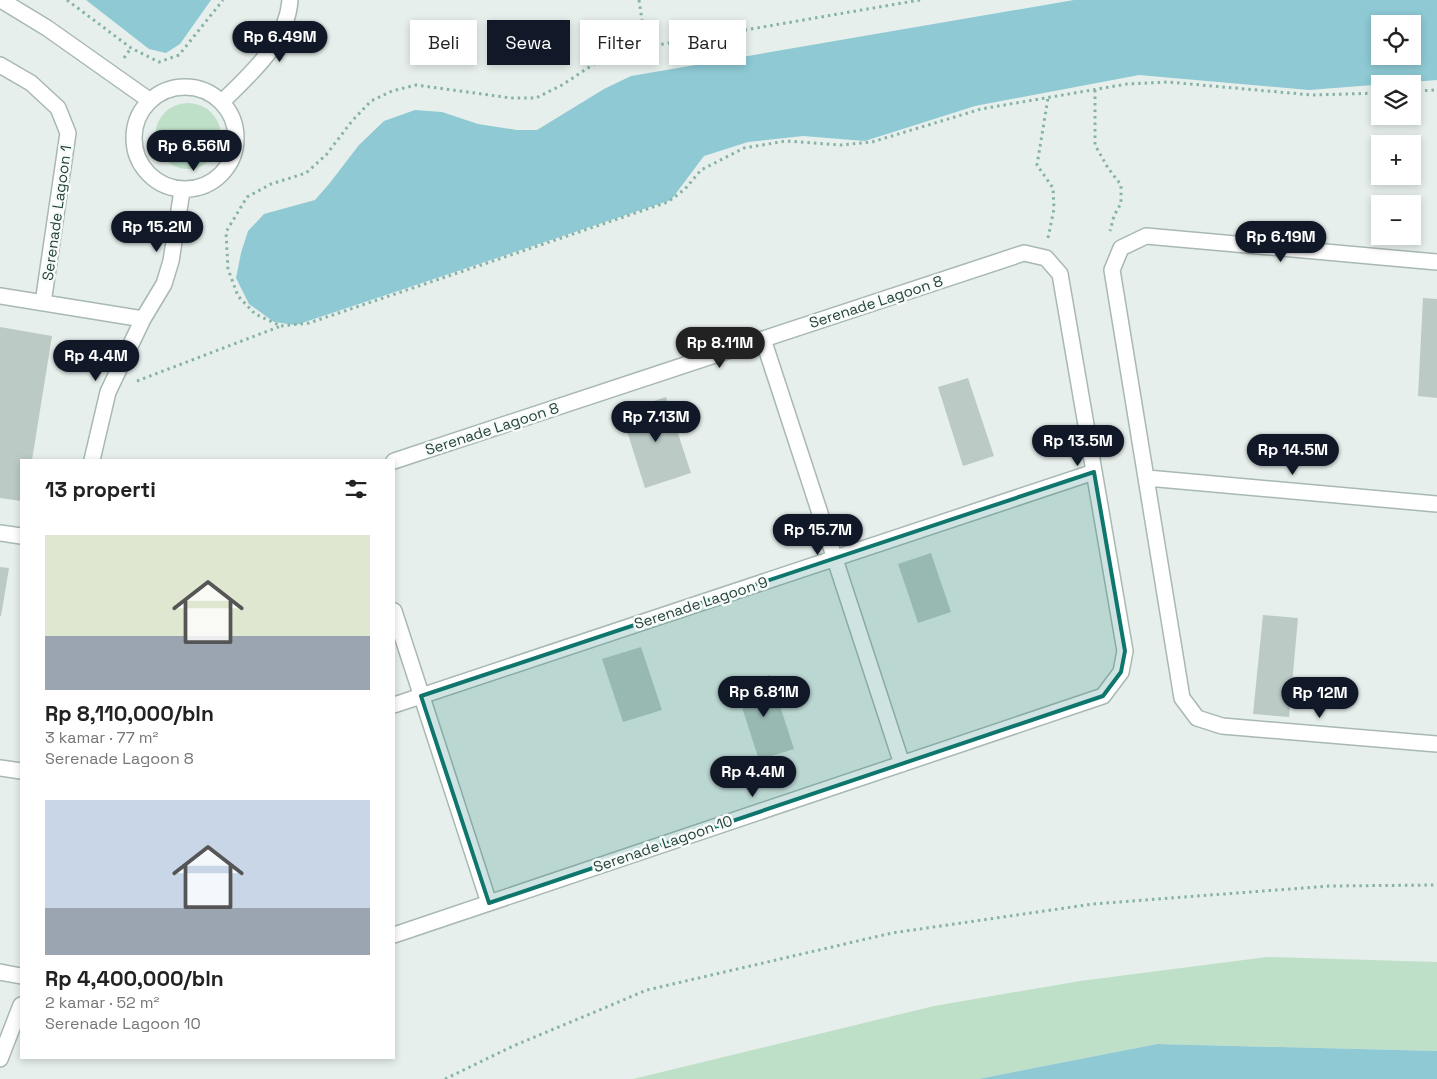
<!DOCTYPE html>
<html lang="id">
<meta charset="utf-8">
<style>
:root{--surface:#fff;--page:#f6f6f6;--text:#222;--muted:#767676;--accent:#111827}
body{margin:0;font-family:"Space Grotesk",sans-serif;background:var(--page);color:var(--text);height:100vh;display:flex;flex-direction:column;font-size:19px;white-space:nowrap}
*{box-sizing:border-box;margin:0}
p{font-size:16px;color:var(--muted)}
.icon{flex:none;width:28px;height:28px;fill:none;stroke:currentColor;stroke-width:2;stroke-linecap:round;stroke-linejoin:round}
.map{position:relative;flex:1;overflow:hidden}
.details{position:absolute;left:20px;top:459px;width:375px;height:600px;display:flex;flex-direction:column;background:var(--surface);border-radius:0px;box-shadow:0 2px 8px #0003}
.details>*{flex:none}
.banner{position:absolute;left:410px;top:20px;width:475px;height:45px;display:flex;gap:10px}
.controls{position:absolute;left:1371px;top:15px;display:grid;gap:10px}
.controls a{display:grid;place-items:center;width:50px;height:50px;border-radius:0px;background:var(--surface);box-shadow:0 2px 8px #0003;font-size:25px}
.price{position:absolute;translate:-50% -42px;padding:0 11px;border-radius:18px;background:var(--accent);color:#fff;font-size:16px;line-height:32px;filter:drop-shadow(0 1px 2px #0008)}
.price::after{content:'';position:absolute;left:50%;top:30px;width:15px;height:11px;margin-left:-8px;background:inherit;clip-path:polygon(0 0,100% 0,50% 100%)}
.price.on{background:#222;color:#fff}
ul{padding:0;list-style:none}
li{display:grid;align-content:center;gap:10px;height:265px;padding:0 25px}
li span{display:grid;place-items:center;height:155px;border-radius:0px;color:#555}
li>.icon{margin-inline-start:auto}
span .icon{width:90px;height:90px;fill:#fffc;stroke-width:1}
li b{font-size:21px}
h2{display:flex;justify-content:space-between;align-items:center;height:60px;padding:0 25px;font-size:21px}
.chip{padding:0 18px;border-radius:0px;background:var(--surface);box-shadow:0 2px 8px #0003;font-size:18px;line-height:45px}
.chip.on{background:var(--accent);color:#fff}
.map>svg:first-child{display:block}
</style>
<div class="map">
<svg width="1437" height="1079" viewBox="0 0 1437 1079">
<rect width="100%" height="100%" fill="#e6efeb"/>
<!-- green -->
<path fill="#bfe0c8" d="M155 136a33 33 0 1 1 66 0a33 33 0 1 1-66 0Z
M1267,957L1437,962V1051L1157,1044L978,1079H633L934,1006L1080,981Z"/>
<!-- water -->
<path fill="#8ec9d4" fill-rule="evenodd" d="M86,0H211L180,44L166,53L149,49Z
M1074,0H1437V80L1309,90L1139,75L975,106L865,141L803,136L748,142L704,156L671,200L296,325L274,322L249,304L236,278L241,253L248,231L264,214L315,200L329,184L359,145L384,121L415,110L442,112L478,124L517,130H537L604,89L631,76ZM1380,24H1412V56H1380Z
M1157,1044L1437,1051V1079H978Z"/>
<!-- building -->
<path fill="#bbcac4" d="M1423,298L1437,299V398L1418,396Z
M0,327L52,336L32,460H21V501L0,498Z
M968,378L994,456L963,466L938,387Z
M666,397L691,473L645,488L621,412Z
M931,553L951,612L918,623L898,564Z
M0,567L9,568L1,616H0Z
M1263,615L1298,618L1289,717L1253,714Z
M641,647L662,710L623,722L602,659Z
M770,675L794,749L759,760L735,686Z"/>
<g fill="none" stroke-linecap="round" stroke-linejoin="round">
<!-- minor casing -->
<g stroke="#a8b8b2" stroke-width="18">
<path id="minor" d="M1,0L47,28L149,100
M0,65L31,83L58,108L68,133L43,303
M134 138a51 51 0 1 1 102 0a51 51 0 1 1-102 0Z
M223,101C251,73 287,43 290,0
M1437,262L1146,236L1121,248L1112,270L1182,698L1197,718L1222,726L1437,744
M0,296L143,319
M763,339L902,764
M92,460L108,392L143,319L164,284L171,261L182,191
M394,461L1024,253L1046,258L1060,274L1125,651L1121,672L1103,696L394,935
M1147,478L1437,504
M0,533L21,536
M394,611L489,903
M394,705L1094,472
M0,768L21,771
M0,972L21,976
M0,1059L21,1005"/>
</g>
<!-- path -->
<path stroke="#86b3a5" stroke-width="3" stroke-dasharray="2.5 4" stroke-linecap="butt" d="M67,0L131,48L159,62L179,55L223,0
M639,0L646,47
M920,0L646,47L597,62L562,85L536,98H511L416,85L392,91L371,101L352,121L326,155L306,173L271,184L247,197L226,232L228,269L238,296L255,314L281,326L309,323L668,202L685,189L701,170L744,148L786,141L841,145L872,142L981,109L1127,84L1168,82L1312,95L1380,93
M124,58L131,48
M1095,90V145L1108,168L1121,185V203L1114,216L1110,231
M1412,91L1437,90
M1048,238L1054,209L1053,188L1037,165L1048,98
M137,381L281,326
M445,1079L511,1047L647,990L892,933L1093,904L1329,886L1437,885"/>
<!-- minor -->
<use href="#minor" stroke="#fff" stroke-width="15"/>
</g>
<!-- marked area -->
<path fill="#0f766e" fill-opacity="0.2" stroke="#0f766e" stroke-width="4" stroke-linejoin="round" d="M1094,472L1125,651L1121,672L1103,696L489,903L421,696Z"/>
<g text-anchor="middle" stroke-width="5" stroke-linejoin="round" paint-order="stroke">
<!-- street labels -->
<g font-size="15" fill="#24423a" stroke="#f7fbf9">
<text transform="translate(57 213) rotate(-82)" y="5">Serenade Lagoon 1</text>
<text transform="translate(876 302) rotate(-18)" y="5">Serenade Lagoon 8</text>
<text transform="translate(492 429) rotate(-18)" y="5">Serenade Lagoon 8</text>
<text transform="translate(701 603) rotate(-18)" y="5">Serenade Lagoon 9</text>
<text transform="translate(663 844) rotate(-19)" y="5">Serenade Lagoon 10</text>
</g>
</g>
</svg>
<div class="controls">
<a><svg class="icon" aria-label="locate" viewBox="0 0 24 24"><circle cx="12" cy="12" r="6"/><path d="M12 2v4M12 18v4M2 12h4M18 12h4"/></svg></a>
<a><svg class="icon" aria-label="layers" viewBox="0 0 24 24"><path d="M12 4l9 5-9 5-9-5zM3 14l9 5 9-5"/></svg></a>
<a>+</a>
<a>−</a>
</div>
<b class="price" style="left:280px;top:63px">Rp 6.49M</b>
<b class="price" style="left:194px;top:172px">Rp 6.56M</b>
<b class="price" style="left:157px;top:253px">Rp 15.2M</b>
<b class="price" style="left:1281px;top:263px">Rp 6.19M</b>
<b class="price on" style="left:720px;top:369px">Rp 8.11M</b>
<b class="price" style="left:96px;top:382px">Rp 4.4M</b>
<b class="price" style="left:656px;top:443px">Rp 7.13M</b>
<b class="price" style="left:1078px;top:467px">Rp 13.5M</b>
<b class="price" style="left:1293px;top:476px">Rp 14.5M</b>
<b class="price" style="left:818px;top:556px">Rp 15.7M</b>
<b class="price" style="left:764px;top:718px">Rp 6.81M</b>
<b class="price" style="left:1320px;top:719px">Rp 12M</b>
<b class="price" style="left:753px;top:798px">Rp 4.4M</b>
<div class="banner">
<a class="chip">Beli</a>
<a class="chip on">Sewa</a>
<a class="chip">Filter</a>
<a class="chip">Baru</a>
</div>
<section class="details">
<h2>13 properti<svg class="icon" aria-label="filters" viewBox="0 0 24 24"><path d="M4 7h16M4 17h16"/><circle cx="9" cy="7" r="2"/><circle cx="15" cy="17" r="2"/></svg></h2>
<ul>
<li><span style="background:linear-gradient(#dfe7d0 65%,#9aa5b1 0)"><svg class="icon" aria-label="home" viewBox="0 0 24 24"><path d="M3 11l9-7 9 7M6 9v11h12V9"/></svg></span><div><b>Rp 8,110,000/bln</b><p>3 kamar · 77 m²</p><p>Serenade Lagoon 8</p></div></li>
<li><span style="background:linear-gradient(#c9d6e8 70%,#9aa5b1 0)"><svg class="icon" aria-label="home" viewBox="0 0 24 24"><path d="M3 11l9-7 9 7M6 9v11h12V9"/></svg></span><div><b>Rp 4,400,000/bln</b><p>2 kamar · 52 m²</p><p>Serenade Lagoon 10</p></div></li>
</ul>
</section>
</div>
